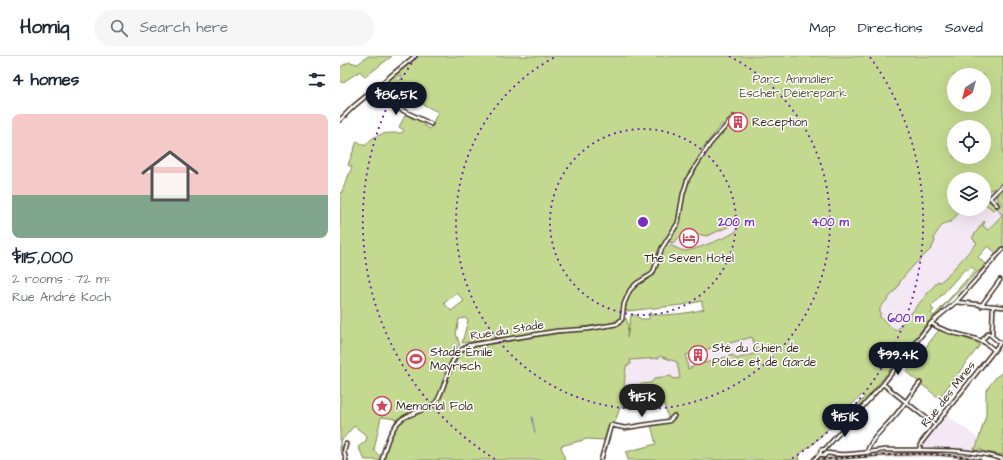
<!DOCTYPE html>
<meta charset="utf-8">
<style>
:root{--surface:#fff;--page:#f6f6f7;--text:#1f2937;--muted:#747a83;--line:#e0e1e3;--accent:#111827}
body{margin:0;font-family:"Architects Daughter",sans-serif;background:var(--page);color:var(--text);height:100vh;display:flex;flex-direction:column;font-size:15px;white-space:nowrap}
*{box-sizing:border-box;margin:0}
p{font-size:13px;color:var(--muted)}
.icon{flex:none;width:22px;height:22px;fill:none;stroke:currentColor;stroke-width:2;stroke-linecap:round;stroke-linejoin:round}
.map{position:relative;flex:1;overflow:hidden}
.drawer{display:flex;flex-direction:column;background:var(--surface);width:340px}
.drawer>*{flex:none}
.needle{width:26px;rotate:216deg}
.fabs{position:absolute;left:607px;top:12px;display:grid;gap:8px}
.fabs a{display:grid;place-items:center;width:44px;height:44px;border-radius:50%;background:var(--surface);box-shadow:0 4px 16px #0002;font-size:20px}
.price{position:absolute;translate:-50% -34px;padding:0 9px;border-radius:14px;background:var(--accent);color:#fff;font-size:13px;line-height:26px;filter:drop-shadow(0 1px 2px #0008)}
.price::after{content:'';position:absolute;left:50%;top:24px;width:12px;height:9px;margin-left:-6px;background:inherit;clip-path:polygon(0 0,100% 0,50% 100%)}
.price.current{background:#222;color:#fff}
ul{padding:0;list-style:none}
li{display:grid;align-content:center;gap:8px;height:212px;padding:0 12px}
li+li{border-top:1px solid var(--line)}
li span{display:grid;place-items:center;height:124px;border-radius:8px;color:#555}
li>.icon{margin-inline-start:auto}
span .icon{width:72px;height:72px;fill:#fffc;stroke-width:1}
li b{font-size:17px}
h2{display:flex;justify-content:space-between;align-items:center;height:48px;padding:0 12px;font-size:17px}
header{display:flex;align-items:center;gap:24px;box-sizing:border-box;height:56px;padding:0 20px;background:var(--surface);border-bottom:1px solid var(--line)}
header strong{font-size:19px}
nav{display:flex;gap:22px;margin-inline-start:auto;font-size:14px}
.search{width:280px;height:36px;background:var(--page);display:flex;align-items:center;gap:10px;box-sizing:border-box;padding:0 14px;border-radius:22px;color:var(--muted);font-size:15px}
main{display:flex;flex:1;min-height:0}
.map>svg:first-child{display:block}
</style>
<header>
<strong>Homiq</strong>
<div class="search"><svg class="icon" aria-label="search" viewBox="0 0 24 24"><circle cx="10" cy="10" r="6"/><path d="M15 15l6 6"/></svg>Search here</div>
<nav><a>Map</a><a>Directions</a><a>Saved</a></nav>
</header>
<main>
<section class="drawer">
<h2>4 homes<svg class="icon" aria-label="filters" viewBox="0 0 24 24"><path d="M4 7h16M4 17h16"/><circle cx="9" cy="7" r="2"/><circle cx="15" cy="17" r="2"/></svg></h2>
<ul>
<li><span style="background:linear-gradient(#f6c9c9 65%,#7fa58c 0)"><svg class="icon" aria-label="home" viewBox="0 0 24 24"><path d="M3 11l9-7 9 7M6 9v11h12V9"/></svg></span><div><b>$115,000</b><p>2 rooms · 72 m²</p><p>Rue André Koch</p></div></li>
</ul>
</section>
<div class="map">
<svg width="663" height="404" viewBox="0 0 663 404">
<rect width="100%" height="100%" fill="#fff"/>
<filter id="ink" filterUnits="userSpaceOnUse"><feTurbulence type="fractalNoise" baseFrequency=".025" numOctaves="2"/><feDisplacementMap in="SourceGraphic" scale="8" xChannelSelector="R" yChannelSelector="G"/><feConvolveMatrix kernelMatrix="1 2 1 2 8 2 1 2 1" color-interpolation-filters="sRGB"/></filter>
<g filter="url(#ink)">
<!-- built -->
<path fill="#f4e8f4" d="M660,130L663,132L658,138L657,141L659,146L656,151L662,158L648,174L643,170L632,182L637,187L605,222L600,226L598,225L555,275L540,261V252L557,232L561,224L573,210L591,193L594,181L602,170L615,162L622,153H644V147L653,154L651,146L644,143V137L653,133H656Z
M395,163L401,168L395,176L316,209L326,185L333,187L347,174H351V177L364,180Z
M412,280L418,297L396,303L393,299L354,310L348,313L346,299Z
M320,300L337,306L340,322L334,323L331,320L315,322L311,327L284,330L286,310L290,304L319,302Z
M604,357L639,383L636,393L634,394L639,393L663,399V403L619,395L579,394L581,387Z
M594,397L618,398L647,404H633L603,401L534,402L503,404H457L538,399Z"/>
<!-- green -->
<path fill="#c3d98f" stroke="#7f8256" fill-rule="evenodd" d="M28,0H52L25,21L20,15L2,27L0,25V11L9,6L18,8Z
M79,0H663V127L656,133H652L644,137V123H614V153H622L611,166C603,165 598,175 594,181L595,185L591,193L573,210L561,224L557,232L540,252V261L556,275L598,225L600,226L605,222L637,187L632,182L644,165L645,166L643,170L648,174L662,159L656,151L653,154L644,147V143L651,146L656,151L659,146C656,139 658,137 663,132V190L656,197L648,190L638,201L645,208L643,210V211L640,215H638L603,251L602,254L587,267L521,350L518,348L510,358L509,357L525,341L522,339L506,354L508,356L503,360L502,359L473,388L458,399L459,404H288L286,396L316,388L311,369L329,365L323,344L280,352L274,368L272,367L264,384L247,383L221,390L225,404H25L18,391L26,385L27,380L14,370L1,385L2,394L0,395V140L12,111L8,109L17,85L25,90C35,76 47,77 62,77L64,74L59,71L66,58L75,64L76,62C82,65 84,71 90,73L98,56L82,48L84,44L65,35L59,42L57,50L48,46L58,38L57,29L62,20L59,19L56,25L52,28L49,27L43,31L44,44L31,38ZM614,19H644V49H614ZM391,61L393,62L364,96L361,94L382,68L384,70L386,65ZM614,71H644V101H614ZM395,163L401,168C399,170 397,174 395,176C388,181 354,194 346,195C339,195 332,188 328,190C321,192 320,202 319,208L316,209L322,192L326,185L333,187L347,174H351V177L367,180L390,170ZM632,211L635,214L594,260L591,257L594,254L591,251L625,213L628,215ZM117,237L124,245L111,255L104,247ZM288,240L285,254L287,255L343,249L362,245V249L364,253C347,258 329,259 311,259V257H309V263H301L295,259H291L287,282L288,268L286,262L281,268L278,270L248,274L220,277L127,292L118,301L104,333L102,332L95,348L62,363V361L93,347L97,343L117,291L120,289L116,278L119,263L125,262L128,264L122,287L272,267L280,262L283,248ZM412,281L417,297L396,303L393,299L354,310L348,313L346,299ZM320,300L337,306L340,322L334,323L331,320L315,322L311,327L284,330L286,310L291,308L290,304L319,302ZM41,361L56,363L50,377L42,403L34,394Z
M599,274L634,285L640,289L599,342L566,316Z
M663,316V399L646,396L639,393L638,395L634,394V392H636L646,359V334L657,320Z"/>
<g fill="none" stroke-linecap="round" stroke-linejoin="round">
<!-- stream -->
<path stroke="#6f849a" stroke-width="1" d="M192,361L195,377"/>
<!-- street-tunnel -->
<path stroke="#d8d4d2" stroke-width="2.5" stroke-dasharray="2.5 1" stroke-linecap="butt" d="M657,149L663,156"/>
<!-- street casing -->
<g stroke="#3b2a1e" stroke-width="5.5">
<path id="street" d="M28,38L91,68
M0,64L14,50L75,0
M657,149L650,142L663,129
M616,246L663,251
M641,250L660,224
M591,267C606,278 625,278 641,285C646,286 650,291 654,294
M652,280L653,251
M543,328L595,369
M6,388L4,396L6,404
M579,394L581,387L660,287L648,277L642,285
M487,397C506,401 525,396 545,394C557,394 569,394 581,394C610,394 636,395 663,403
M527,397C530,383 545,372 553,362C563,351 571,338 580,327
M480,398L484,400L487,397
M42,404C45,390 50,372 62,363C68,359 75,357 82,354C87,352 94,350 97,345C108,327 108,295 131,289L217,275L248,273L277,268L282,263L284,248L290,234L297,227L312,218L314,214L322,192L338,167L343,138L348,122L370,88L394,61
M261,404L271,369L285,372L329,365L334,360
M474,404L480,398L481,394L485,393L543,328L591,267L616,246L663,193"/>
</g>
<!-- street -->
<use href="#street" stroke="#fff" stroke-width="2.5"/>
<!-- rail casing -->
<g stroke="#3b2a1e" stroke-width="2.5">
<path id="rail" d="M479,404C532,400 587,393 640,404"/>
</g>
<!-- rail -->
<use href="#rail" stroke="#fff" stroke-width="1" stroke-dasharray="3" stroke-linecap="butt"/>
</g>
</g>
<!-- distance rings -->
<g fill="none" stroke="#7b2cbf" stroke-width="2" stroke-dasharray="2 4">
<circle cx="303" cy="166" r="93"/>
<path d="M389 0A187 187 0 1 1 217 0"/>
<path d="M155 403A280 280 0 0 1 76 1M530 1A280 280 0 0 1 451 403"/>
</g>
<!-- icons -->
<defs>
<g id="building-ring" transform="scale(1)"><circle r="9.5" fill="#fff" stroke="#d1495b" stroke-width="1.5"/><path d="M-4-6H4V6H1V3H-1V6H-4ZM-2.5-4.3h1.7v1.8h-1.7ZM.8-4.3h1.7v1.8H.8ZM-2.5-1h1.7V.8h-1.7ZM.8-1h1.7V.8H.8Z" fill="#d1495b"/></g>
<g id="hotel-ring" transform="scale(1)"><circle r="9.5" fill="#fff" stroke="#d1495b" stroke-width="1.5"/><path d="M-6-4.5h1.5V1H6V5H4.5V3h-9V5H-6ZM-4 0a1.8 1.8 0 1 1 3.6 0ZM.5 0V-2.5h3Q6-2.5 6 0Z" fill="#d1495b"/></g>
<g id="stadium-ring" transform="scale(1)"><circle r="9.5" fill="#fff" stroke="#d1495b" stroke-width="1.5"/><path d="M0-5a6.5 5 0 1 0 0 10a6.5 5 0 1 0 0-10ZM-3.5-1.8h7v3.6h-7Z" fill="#d1495b"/></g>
<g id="sight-ring" transform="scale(1)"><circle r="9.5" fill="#fff" stroke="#d1495b" stroke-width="1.5"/><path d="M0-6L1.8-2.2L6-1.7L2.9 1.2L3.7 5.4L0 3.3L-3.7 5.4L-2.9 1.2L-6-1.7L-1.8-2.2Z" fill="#d1495b"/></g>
</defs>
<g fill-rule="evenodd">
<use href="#building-ring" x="398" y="66"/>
<use href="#hotel-ring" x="349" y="182"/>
<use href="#building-ring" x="358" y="299"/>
<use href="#stadium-ring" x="76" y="303"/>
<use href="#sight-ring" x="42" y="350"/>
</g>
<g text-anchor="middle" stroke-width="3" stroke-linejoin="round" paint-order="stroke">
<!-- park labels -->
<g font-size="12" fill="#5d563a" stroke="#fff">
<text x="453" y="27">Parc Animalier<tspan x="453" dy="14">Escher Déierepark</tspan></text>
</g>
<!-- poi labels -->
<g font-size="12" fill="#3b2a1e" stroke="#fff" text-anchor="start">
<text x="412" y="70">Reception</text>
<text x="349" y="206" text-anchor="middle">The Seven Hotel</text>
<text x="372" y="296">Sté du Chien de<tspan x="372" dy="14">Police et de Garde</tspan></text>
<text x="90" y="300">Stade Émile<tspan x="90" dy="14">Mayrisch</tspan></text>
<text x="56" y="354">Memorial Fola</text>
</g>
<!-- street labels -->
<g font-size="12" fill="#3b2a1e" stroke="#fff">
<text transform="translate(167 274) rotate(-9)" y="4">Rue du Stade</text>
<text transform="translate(608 338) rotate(-52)" y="4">Rue des Mines</text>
</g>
</g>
<circle cx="303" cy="166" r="6" fill="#7b2cbf" stroke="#fff" stroke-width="2"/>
<g font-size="12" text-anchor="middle" font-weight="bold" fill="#7b2cbf" stroke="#fff" stroke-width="3" stroke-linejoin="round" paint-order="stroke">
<text x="396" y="170">200 m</text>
<text x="490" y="170">400 m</text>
<text x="566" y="266">600 m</text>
</g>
</svg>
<div class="fabs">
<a><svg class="needle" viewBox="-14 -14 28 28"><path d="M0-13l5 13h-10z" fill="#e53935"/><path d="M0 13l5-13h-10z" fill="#747a83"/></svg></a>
<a><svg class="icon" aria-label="locate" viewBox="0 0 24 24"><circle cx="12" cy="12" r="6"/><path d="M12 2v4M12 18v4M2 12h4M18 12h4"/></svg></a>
<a><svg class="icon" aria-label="layers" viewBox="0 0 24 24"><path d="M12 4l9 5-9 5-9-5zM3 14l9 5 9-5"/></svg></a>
</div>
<b class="price" style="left:56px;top:60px">$86.5K</b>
<b class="price" style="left:558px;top:320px">$99.4K</b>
<b class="price current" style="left:302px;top:362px">$115K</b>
<b class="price" style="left:505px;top:382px">$151K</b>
</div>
</main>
